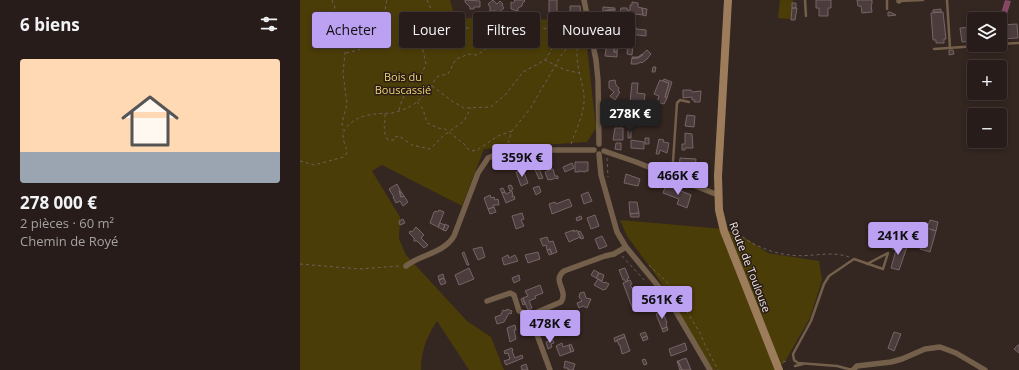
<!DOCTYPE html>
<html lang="fr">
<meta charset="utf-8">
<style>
:root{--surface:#271c19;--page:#2f2522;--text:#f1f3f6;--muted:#a4a1a2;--line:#433a38;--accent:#bca0f2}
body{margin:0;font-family:"Open Sans",sans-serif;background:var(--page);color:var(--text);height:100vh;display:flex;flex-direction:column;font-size:15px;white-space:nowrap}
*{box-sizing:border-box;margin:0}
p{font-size:13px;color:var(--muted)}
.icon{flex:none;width:22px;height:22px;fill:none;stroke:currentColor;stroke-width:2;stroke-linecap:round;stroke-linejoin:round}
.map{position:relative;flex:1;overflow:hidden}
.side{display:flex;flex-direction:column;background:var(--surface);width:300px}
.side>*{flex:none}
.top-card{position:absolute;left:12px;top:12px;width:380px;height:36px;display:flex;gap:8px}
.buttons{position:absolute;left:667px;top:12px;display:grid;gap:8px}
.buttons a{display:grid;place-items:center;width:40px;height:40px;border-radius:4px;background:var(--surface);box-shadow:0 2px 6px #0003,0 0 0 1px var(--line);font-size:20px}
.price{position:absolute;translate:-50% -34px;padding:0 9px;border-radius:4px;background:var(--accent);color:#111;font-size:13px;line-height:26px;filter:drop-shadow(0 1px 2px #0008)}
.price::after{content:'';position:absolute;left:50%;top:24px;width:12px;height:9px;margin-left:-6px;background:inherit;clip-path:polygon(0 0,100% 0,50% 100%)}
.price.on{background:#222;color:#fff}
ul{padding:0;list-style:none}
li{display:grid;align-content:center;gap:8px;height:212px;padding:0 20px}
li span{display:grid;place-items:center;height:124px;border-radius:4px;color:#555}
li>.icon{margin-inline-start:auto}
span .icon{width:72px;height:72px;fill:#fffc;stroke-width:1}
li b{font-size:17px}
h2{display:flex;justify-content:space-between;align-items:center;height:48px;padding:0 20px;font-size:17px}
.chip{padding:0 14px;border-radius:4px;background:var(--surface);box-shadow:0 2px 6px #0003,0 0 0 1px var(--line);font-size:14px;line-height:36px}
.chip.on{background:var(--accent);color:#111}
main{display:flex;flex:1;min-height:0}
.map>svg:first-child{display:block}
</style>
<main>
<section class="side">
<h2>6 biens<svg class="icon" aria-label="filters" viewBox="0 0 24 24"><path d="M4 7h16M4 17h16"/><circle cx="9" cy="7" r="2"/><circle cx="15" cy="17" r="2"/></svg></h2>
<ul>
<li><span style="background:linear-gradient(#ffd9b3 75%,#9aa5b1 0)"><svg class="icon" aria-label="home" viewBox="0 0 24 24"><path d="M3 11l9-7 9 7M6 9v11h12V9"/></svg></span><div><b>278 000 €</b><p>2 pièces · 60 m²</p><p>Chemin de Royé</p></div></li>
</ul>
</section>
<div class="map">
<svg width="719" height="370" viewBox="0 0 719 370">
<rect width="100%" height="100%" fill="#342621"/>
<!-- green -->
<path fill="#4b3d08" d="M0,0H150L155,18L284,20L296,128L287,142L184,149L162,206L82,165L72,171L100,217L99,239L106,255L167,321L191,337L204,370H169L137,321C127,336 121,351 121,370H0Z
M480,0H493L491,19L478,18Z
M320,220L424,229L447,239L468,253L519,261L522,280L510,318L484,363L475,370H413L360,281L327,236Z"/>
<!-- water -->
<path fill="#864865" d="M705,0L711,1L707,14L701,13Z"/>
<!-- building -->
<path fill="#4c3c3d" stroke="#766565" d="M165,0L180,1V7H174V9H170V7L165,2Z
M193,0L197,4L200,1L203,4L202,5L204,8L198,13L196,11H190V7L188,4Z
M214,0H224L225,1L222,4V6L218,8V11L211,9V2L213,3L215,1Z
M249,0H257V12H249Z
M516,0H531V8H528V16H519V8H516Z
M557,0H572V4L571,5L572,12L562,13L561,6H558Z
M332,2L338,3V7L342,8L343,15L335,14V15L320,13L321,8H327V10H330V5H332Z
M492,3H496V8H492Z
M270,6H280L281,17H270Z
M303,7L315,8V10L304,11L305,18H304L303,26H302Z
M342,8L347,9L346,16L343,15Z
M492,8H497L495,20H491Z
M311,9L315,10L313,25L309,24V26H303L304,18H305L304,11Z
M641,9V12H633V10Z
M588,12H590L596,15L588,16Z
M643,12L646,39H644V43H636V40H633L631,13Z
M325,19L331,20V28L336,27V29L346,30V36L328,34L325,31L326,29H321V22L324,23Z
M717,24L718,38L700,39V25Z
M674,27V41L662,42L660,28Z
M321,29H326L325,31L328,34H325Z
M307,40L318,41V46H314V52H317V57L305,56L306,49H307L308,47H306Z
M328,44L333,45L332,55L327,54Z
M314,46H318L317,52H314Z
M347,50L351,54L347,59L342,63L341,62L337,64H331L332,58H338Z
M649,50H653L654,54L649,55Z
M342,54L343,55L338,58H332V57H338Z
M353,67H356L355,72H352Z
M364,79L372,82L367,98L365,97L369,83L363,81Z
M315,80L316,85L319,88L318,91L320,92L315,100L310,96L314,92L309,88V81Z
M360,80L369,83L365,97L367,98L364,104L357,102L359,96L354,94Z
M332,83H338L337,93L345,94L344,103L330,102Z
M383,90H391L392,92L401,91L400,102H394L395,100H392V97L383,98Z
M317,106L324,107L323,115L329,116L328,120L315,118Z
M387,115L395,116L394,127L385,126Z
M315,128H323V140H313Z
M328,131H331V138H328Z
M385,133L392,134L393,148H385V150H382V144H385Z
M345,138H349V144H345Z
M359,139L364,140L363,142L369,143L367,153L360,150L359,154H356Z
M331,140L344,142V149L331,148Z
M316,143H321V150L315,149Z
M380,158L396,159L395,173L391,175L379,170Z
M275,162H288V171H285V172L279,171V172H275Z
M272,163L274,168L265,172L263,167Z
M239,169L243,178L239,179L235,170Z
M253,169L255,176H258V179L255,178L251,180V179L248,180L245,172Z
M223,170L228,183L221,186L216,172Z
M326,174L340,179L338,186L324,183Z
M97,184L100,190L99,191L101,193L100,195L101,197L104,196L108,202L103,206L100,201L96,203L93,197H94L89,189Z
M211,185L213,189L210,191L208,186Z
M366,185L391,195L387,208L377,204L379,199L363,193Z
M239,186L241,192L236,195L233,188Z
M203,188L205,192L202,193L200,189Z
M100,190L104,196L101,197L99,191Z
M212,191L213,195L212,197L214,196L215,199L206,203L202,193L205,192L206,194Z
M288,192L292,201L284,204L281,195Z
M190,195L191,198L194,197L195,200L198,199L199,205H193L194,207L188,209L184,198Z
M269,199L272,206L252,214L249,204L255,202L256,204Z
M329,202H337L339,213L330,214Z
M194,207L196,212L190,214L188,209Z
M139,210L144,212L138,227L130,223L134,212L136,211L138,212Z
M222,213L224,219L221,220L224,226L216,229L212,216Z
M339,213V217H331L330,214Z
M295,215L299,226L291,229L287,218Z
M281,216L282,219L277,221L276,218Z
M103,219L105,223L100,225L99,221Z
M630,220L638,222L636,231L627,228Z
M621,222L628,224L627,228L620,226Z
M140,223L145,225L143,230L138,227Z
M600,223L610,225L608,231L599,228Z
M145,224L149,226L146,231L143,230Z
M620,226L636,231L630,252L620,249L624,238L618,237Z
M116,227L124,235L121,238L128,245L124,248L117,241H114V238L109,233L110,231L112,232Z
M579,227L589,231V234L578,230Z
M274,230V232L277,230L281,239L280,237L269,242L265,233Z
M280,231L284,238L281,239L278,232Z
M598,235L608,238L605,246L595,243Z
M302,236L307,246L299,249L295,239Z
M247,237L249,242L253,241L257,252L252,254L250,249L247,250L246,245L243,246L240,239Z
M594,243L607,247L599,270L591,268L596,250L592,249Z
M182,247L185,257L178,260L173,249Z
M250,249L252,254L249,255L247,250Z
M164,252L169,265H167L162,253Z
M238,252L240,259L228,263L225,255Z
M208,255L209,258L215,255L218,261L204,265L202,258Z
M169,268L174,279L159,285L155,275Z
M325,268L329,278L327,279L328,281L326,282L325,280H323L319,270Z
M294,270L299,273L296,278L291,275Z
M299,273L304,275L302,281L296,278Z
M143,274L144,278L139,280L138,276Z
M219,275L220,280L214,283L212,278Z
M144,278L146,283L141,285L139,280Z
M298,279L304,283L305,282L309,284L306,289L303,290L294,285Z
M330,280L332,284L330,285L335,293L333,294L334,299L341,296L343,302L342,303L343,306L334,310L333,306L332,307L323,283Z
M240,285L243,293L235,296L236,298L229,301L232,308L228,310L223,298L228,296L225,291Z
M284,292L286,298L291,299L287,308L283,306L279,308L277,303L282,301L279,297L280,293Z
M223,298L225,304L223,305L221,299Z
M207,309L212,311L211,314L209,313L204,322L197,324L195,317L201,315L203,310L206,311Z
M363,312L367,323L366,324L367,327L362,329L356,314Z
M265,318L266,321L261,323L251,322V319L261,320Z
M246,320H251V322L253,323H261L266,321L270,327L262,331L243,329V322H246Z
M215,325L216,330H214L216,339L210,342L207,328Z
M367,327L368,330L363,332L362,329Z
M345,332L347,336L342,338L340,334Z
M594,332L601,334L594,351L588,348Z
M324,334L325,337L317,340V341L315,342L314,338Z
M347,336L348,339L343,341L342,338Z
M325,337L330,351L322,354L320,345H319L317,340Z
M253,340L254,343L251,344L252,347L248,349L246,342Z
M262,343L263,347L269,345L271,352L260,356L256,346Z
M385,343L387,350L371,356L369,349Z
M271,344L274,351L271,352L269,345Z
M718,345H719V353L714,349Z
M212,348L213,351H212L215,358L222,355L223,358L206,365L204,361L210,359L208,353L205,354L204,351Z
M386,358L391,370H382L378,361Z
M345,359L347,364L344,365L342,360Z
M265,361L275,364L273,370H268V368H264Z
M377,361H378L382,370H380Z
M226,364L228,370H222L221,366Z"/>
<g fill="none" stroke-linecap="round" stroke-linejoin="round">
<!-- path -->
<path stroke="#6c5f5b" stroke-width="1" stroke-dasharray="3 3" stroke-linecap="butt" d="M32,0L43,28L45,53L43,73L47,104L42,123L43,130
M127,0L136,20L144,26L166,28L179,27L215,32L258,27L274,28L284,26
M46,53C67,49 82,42 85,19C85,12 85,6 87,0
M245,60L251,51L255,39L265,28
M132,86L152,101L164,108L191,107L206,94L223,72L245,60L265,70L279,73
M117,102L123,109L127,123L138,128L145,129L164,144L168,149L172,151L177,150L198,136L212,131
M99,110L102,100L109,87L122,73L126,64L122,46L126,37L144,26
M85,114C86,125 81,129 88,140H94L95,137L99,136L112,145L130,149L143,136L164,121L171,108
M208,143L212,131L230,109L262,54L276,36L275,29
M271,144C276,130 283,116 284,102C286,83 267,51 284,36
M307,158L308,177
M0,161L14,165L44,157C54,148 32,138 51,123C62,113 78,114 92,113C97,112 103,110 107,108C118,103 125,95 132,85C133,83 135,79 137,77C139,75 145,75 148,74L156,59L169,54L177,55L186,49L198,30
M430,224C442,242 470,253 490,255C510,258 530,250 549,257
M322,256L346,282
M0,264L60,269L99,266
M349,265L367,282L381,302L400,333L405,345L418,370
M483,362L489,360"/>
<!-- service -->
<path stroke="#735f4a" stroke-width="2.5" d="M505,0L506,16
M587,0V9
M647,0L650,48
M599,1L623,0
M700,44L719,43
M634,49L691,45
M372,176L377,103L380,100L389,102
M495,366L503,364
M552,370L537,366L498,363L494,360L493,354L511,321L524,284L529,276L554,259L583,269L588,253L567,264"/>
<!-- minor -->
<path stroke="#735f4a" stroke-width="5.5" d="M284,0L296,60L298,80L299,144
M599,0V1
M304,151L336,162L418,195
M299,154L301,175L317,232L326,247L368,298L410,370
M106,266C121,254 143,254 154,236L178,173L188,158L206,150H294
M187,301L210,293L214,295L219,311L231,316
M250,370L232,321L231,316L235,313L261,302C269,290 251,281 264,271L305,256L314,254L326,247
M553,370L557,366L591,362L602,359L625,349L640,347L656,353L685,370"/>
<!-- secondary -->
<path stroke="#9c7c5a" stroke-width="8" d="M428,0L418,176L419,210L424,231L479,370"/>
</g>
<g text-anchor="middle" stroke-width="3" stroke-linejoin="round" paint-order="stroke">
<!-- park labels -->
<g font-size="11" fill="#f1d574" stroke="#291c17">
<text x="103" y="81">Bois du<tspan x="103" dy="13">Bouscassié</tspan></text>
</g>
<!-- street labels -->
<g font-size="11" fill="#ece3df" stroke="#291c17">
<text transform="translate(450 267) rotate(69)" y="4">Route de Toulouse</text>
</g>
</g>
</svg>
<div class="buttons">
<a><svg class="icon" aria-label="layers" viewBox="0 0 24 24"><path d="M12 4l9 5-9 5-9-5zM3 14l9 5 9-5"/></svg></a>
<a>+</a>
<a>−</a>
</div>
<b class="price on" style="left:330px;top:134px">278K €</b>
<b class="price" style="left:222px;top:178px">359K €</b>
<b class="price" style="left:378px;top:196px">466K €</b>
<b class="price" style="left:598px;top:256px">241K €</b>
<b class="price" style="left:362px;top:320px">561K €</b>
<b class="price" style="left:250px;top:344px">478K €</b>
<div class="top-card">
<a class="chip on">Acheter</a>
<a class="chip">Louer</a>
<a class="chip">Filtres</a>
<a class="chip">Nouveau</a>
</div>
</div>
</main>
